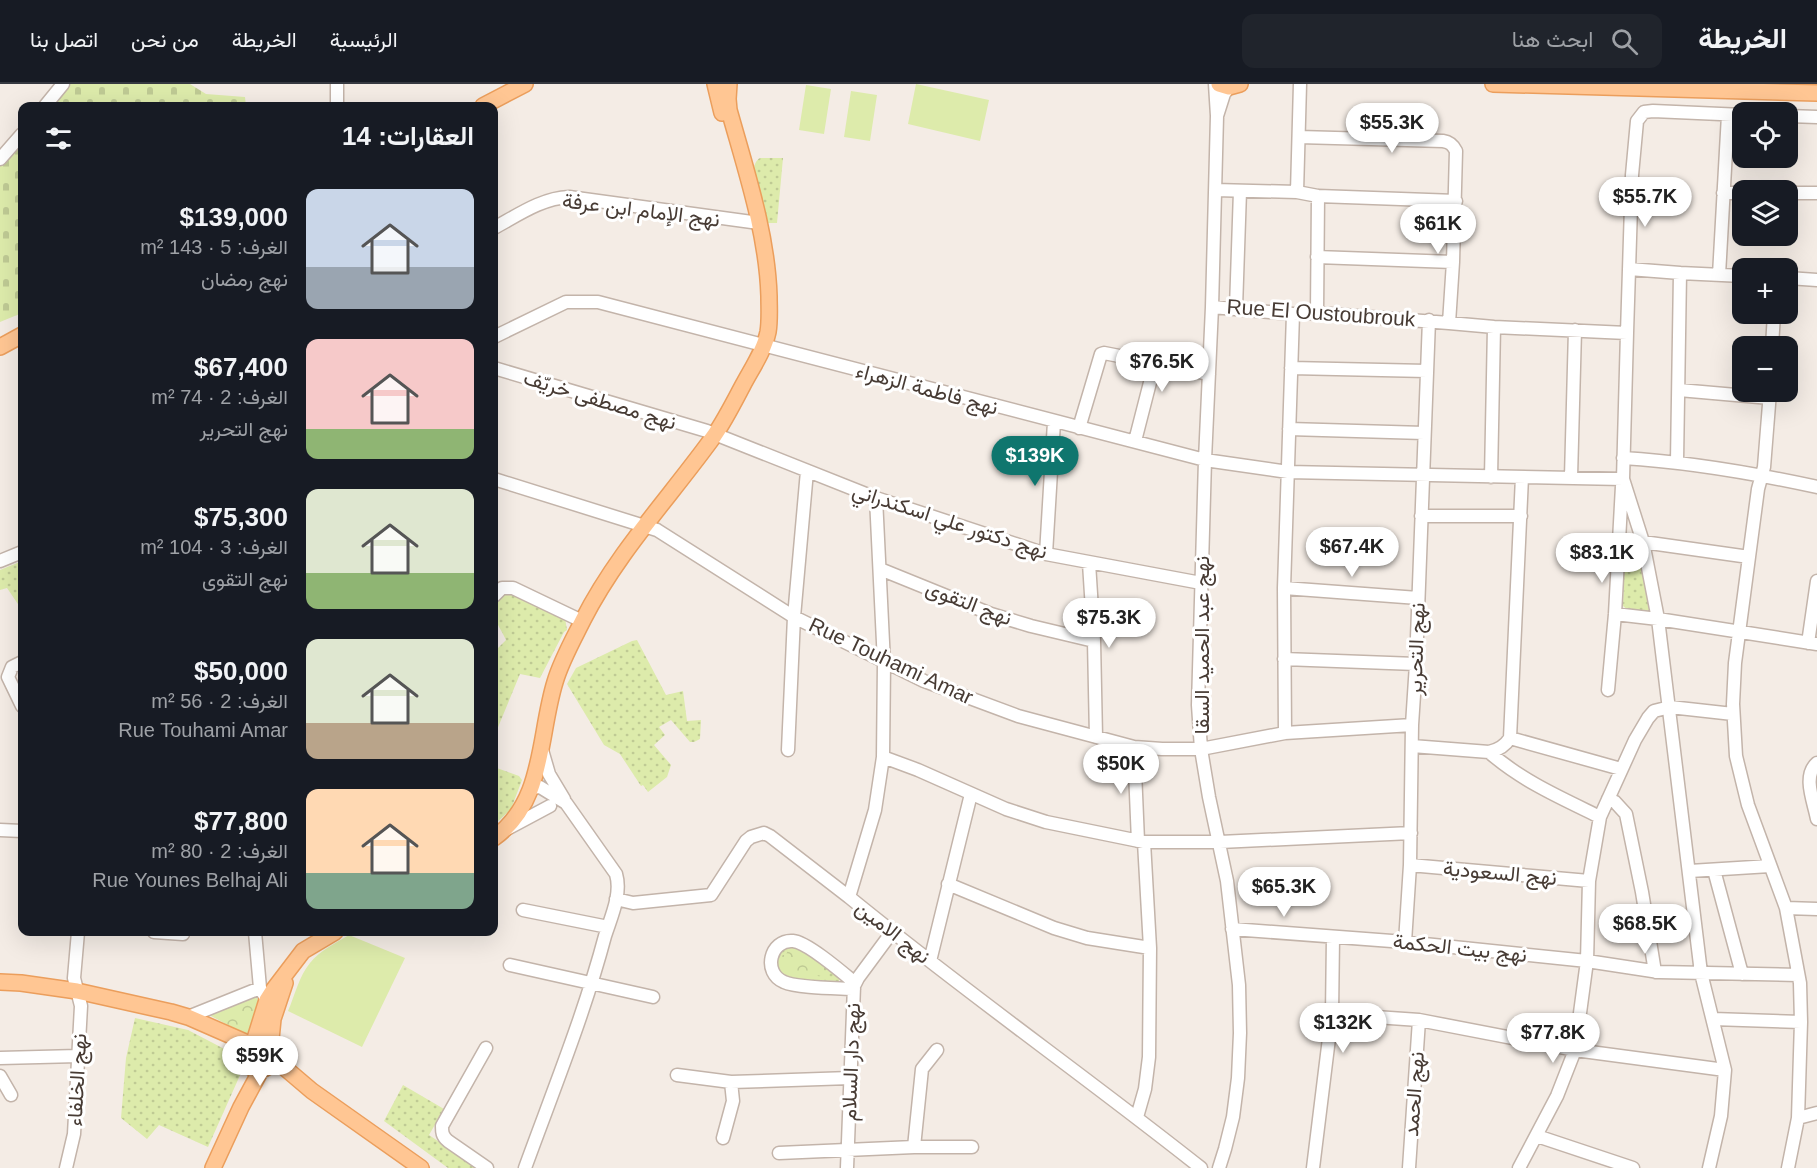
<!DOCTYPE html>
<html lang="ar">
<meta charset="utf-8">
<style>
:root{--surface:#171b24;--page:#20242c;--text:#f1f3f6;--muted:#9ea1a6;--line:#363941;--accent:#0f766e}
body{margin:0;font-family:Helvetica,Vazirmatn,sans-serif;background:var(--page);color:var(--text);direction:rtl;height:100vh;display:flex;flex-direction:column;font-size:22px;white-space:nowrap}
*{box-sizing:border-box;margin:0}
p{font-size:20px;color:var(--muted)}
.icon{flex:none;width:33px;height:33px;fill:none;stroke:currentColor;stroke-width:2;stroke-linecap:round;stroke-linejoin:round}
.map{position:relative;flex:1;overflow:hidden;direction:ltr}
.panel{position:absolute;left:18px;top:18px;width:480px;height:834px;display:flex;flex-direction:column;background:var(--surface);border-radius:12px;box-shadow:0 6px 24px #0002;direction:rtl}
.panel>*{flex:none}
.buttons{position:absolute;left:1732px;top:18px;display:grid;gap:12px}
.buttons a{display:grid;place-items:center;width:66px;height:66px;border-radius:12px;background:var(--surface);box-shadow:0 6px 24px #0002;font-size:30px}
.price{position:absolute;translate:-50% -51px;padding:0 14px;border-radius:21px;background:#fff;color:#222;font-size:20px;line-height:39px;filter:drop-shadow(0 2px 3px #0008)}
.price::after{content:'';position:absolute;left:50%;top:36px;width:18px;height:14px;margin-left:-9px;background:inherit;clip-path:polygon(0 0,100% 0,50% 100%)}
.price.on{background:var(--accent);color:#fff}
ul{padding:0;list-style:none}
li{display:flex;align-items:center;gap:18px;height:150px;padding:0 24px}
li span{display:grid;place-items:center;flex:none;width:168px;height:120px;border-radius:12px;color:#555}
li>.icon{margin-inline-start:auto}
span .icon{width:72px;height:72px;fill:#fffc;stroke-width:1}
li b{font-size:26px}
h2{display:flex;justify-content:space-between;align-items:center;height:72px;padding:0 24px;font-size:26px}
header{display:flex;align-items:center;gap:36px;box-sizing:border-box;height:84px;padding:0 30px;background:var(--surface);border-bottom:2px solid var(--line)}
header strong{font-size:28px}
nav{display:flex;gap:33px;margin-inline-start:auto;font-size:21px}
.search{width:420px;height:54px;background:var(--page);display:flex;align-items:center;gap:15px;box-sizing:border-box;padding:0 21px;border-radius:12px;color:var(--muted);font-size:22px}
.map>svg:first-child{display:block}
</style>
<header>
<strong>الخريطة</strong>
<div class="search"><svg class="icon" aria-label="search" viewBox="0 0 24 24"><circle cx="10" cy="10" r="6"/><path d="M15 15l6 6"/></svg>ابحث هنا</div>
<nav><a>الرئيسية</a><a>الخريطة</a><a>من نحن</a><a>اتصل بنا</a></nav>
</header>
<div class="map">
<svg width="1817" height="1084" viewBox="0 0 1817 1084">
<defs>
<pattern id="green-dots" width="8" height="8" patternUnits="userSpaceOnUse" patternTransform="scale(1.5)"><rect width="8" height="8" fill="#ddebab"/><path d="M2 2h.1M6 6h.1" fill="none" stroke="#bfca94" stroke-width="1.8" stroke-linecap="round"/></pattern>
<pattern id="forest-crowns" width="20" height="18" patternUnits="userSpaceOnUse" patternTransform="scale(1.5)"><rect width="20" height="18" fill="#ddebab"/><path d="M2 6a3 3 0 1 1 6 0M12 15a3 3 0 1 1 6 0" fill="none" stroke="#bfca94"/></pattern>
<pattern id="cemetery-stones" width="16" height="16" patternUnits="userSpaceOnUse" patternTransform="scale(1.5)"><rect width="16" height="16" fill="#ddebab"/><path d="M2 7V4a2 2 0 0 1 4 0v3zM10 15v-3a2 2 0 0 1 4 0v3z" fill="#bfca94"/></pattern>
</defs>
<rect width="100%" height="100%" fill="#f4ece5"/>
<!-- green -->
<path fill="url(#green-dots)" d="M760,74H783L777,139H768C763,125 744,83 760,74Z
M1630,451L1634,454L1651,525L1648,529L1628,526L1623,522L1625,455L1626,452Z
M22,477V526L7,504L0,506V486Z
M511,509L565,534L567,546L564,548L540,594L520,590L494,653V568L506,556C497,537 488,531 500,511Z
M637,556L666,611L683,607L687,637L701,636L700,655L694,658H690L671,636L659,643L665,651L654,661L671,681L667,693L648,708L643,701L641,702L620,670L604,661L567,600L576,584L632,557Z
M494,683L519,692L522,696L511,725L494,741Z
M792,861L803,865L839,894V897L791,896L777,888L775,873L782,865Z
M135,934L188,946L234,970L241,989L208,1063L159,1041L147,1055L121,1034L126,974Z
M403,1001L444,1025L429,1051L478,1084H448L384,1037Z"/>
<!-- forest -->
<path fill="url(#forest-crowns)" d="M797,864L803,867L808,872V876L816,877L824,883V889L821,892L814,890L810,896L790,894L785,888H782L780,885L781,882L777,879L782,871H786L788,866Z
M256,912L258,916L251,947L245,950L211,932V929Z"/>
<!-- cemetery -->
<path fill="url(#cemetery-stones)" d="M66,0H190L206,10L245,13L246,22H51Z
M22,56V229L0,238V81Z"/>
<!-- pitch -->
<path fill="#ddebab" d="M916,0L989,16L980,57L908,40Z
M806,1L831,5L824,50L799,46Z
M851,7L877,11L870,57L844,53Z
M349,851L405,874L362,963L288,927C295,911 299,892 310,879C319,867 336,859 349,851Z"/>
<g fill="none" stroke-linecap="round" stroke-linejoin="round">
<!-- minor casing -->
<g stroke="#c3b4aa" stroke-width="15">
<path id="minor" d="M1215,0L1217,32L1224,10L1229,3
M45,22L63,0
M337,22V0
M1217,32L1212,223L1205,376L1198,621L1201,665L1209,713L1227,797L1239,901L1240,949L1238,994L1233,1033L1225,1065L1219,1084
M1788,32L1817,33
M0,75L22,50
M1215,106L1297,108L1318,112L1456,117
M1297,108L1300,0
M1723,109H1743
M1788,109H1817
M494,144C518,131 542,114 569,113L759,139
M1317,173L1453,178
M1629,185L1680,189
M1719,191L1728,31
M1788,194L1817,196
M1212,223L1293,230L1317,229L1449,239L1453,178L1456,67C1453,61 1450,58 1443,57L1299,53
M1236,224L1240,107
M1317,229L1318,112
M1627,249L1632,91L1637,37L1644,28L1653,27L1743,31
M494,253L566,218H598L1205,376L1288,388L1623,395L1627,249L1494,243L1449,239
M1772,262L1774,230
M494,284L707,347L876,414L1046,470L1201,499
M1291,284L1427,287
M1679,306L1770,314
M1770,308L1764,383L1758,405L1749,473L1735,579L1733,620L1736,672L1748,721L1786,824L1800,899L1801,938L1798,1034L1788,1084
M1079,344L1101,270L1104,269L1155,279
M1289,345L1424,349
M1135,357L1155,279L1209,290
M1623,374C1689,378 1753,389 1817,403
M1677,377L1680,189L1743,192
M1491,393L1494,243
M1571,393L1575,246
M494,395L657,446L794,533L924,597L1018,632L1134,663L1162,665H1201L1285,649L1412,641
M876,414L884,579L883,673L875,726L849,813C964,907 1085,992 1201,1084
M1421,432H1521
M1643,458L1749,473
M1046,470L1054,338
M0,477L22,468
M1089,479L1094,557L1096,653
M880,485L991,530L1031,542L1094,557
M1284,504L1418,514
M494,512L502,504H513L582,537
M1615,530L1658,535L1817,560
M1808,559L1817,497
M1284,575L1416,580
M22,578L12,583L8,593L22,622
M1608,606L1615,530L1622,402
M1285,649L1284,504L1293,230
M1510,654L1621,685
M1412,662L1489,668C1499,666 1505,662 1510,654L1522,393
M1134,663L1138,757
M542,666L549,690L564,715
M788,666L794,533L807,387
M1489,668C1522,697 1561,714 1600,733
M883,673L918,686L1006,725L1046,738L1144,758H1220L1411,749
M1817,679C1802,692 1814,718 1817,735
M1608,715L1615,718L1626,730L1642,808L1655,888
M507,745L550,722
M0,746L22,747
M1410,781L1589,797
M1714,786L1742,890
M1690,787L1770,782
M948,800L1054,844L1087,854L1150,864
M616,815L633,819L711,811L746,757L751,753L764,749L770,752L849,813
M1786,824L1817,825
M523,826L608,843
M1232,845L1405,858L1587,877L1659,888L1798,891
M154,848L183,850
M255,848L260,904L267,916L273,918
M1405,858L1410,781L1412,641L1416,580L1429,236
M930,877L971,710
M510,881L653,913
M854,905C837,904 797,904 784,898C762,889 770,855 793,857C807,858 843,889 855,899
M1332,930L1419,936L1575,966L1725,986L1701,889L1658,535L1643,458L1623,395
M188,933L260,904
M1713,935L1801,938
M486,964L442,1042C442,1048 442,1052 448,1057L487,1084
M0,974L78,972
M677,991L731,998
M0,992L11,1011
M1137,1033L1145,1005L1149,973L1150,864L1144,758
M1798,1034L1817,1029
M1537,1052L1633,1084
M723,1054L733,1017L731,998L850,994
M914,1063L922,985L937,966
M779,1069L914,1063H972
M66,1084L74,1050L81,922L74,894L78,848
M525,1084C553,1007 584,931 605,852C611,833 622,810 616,790L566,719L540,703L531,704
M847,1084L854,902L858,894L892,848
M1313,1084L1332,930L1333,853
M1409,1084L1419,936
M1519,1084L1557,1012L1575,966L1587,877L1589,797L1600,733L1635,656L1648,634L1654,627L1670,623L1733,630
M1709,1084L1721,1032L1725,986"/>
</g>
<!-- major casing -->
<g stroke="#eb9e5c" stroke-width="18">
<path id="major" d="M715,0L722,29
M1219,0L1229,3L1240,0
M1493,0L1817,9
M483,22L525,0
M0,263L22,251
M494,754C545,717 538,653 555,598C561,577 573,556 583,536C617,469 670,413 714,352C725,336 734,318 743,301C752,284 764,267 768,248C770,236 769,224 769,212C767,149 746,87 729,26L728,15L729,0
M0,898L21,899L77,907L171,928L188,933L252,961
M246 973a13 13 0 1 1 26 0a13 13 0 1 1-26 0Z
M253,961L267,916L274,905L303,867L335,848
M270,965L273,935L285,899
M272,973L312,1007L421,1084
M213,1084L241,1023L261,986"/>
</g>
<!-- minor -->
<use href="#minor" stroke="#fff" stroke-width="12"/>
<!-- major -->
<use href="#major" stroke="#ffc693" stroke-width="15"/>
</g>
<g text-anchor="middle" stroke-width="6" stroke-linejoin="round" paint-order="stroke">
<!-- street labels -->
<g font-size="21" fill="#473b34" stroke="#fff">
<text transform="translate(641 126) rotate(7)" y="7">نهج الإمام ابن عرفة</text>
<text transform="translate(1321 229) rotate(4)" y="7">Rue El Oustoubrouk</text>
<text transform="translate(927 305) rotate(15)" y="7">نهج فاطمة الزهراء</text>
<text transform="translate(600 316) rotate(17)" y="7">نهج مصطفى خريّف</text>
<text transform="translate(950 437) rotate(18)" y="7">نهج دكتور علي اسكندراني</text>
<text transform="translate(969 519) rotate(21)" y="7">نهج التقوى</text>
<text transform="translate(1202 561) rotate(-90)" y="7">نهج عبد الحميد السقا</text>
<text transform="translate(1416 565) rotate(-88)" y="7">نهج التحرير</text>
<text transform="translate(891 577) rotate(25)" y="7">Rue Touhami Amar</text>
<text transform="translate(1500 789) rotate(5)" y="7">نهج السعودية</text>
<text transform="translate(893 848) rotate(38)" y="7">نهج الامين</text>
<text transform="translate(1460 864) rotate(6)" y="7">نهج بيت الحكمة</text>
<text transform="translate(851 978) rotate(-88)" y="7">نهج دار السلام</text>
<text transform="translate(77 996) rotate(-87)" y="7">نهج الخلفاء</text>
<text transform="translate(1414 1010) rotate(-86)" y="7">نهج الحمد</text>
</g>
</g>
</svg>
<div class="buttons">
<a><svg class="icon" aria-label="locate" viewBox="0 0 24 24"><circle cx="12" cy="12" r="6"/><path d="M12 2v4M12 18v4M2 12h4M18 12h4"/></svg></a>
<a><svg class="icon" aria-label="layers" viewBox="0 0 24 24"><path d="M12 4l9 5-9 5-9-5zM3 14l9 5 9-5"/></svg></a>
<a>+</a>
<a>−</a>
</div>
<b class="price" style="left:1392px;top:70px">$55.3K</b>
<b class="price" style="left:1645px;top:144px">$55.7K</b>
<b class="price" style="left:1438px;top:171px">$61K</b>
<b class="price" style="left:1162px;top:309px">$76.5K</b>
<b class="price on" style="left:1035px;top:403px">$139K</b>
<b class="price" style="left:1352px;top:494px">$67.4K</b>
<b class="price" style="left:1602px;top:500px">$83.1K</b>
<b class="price" style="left:1109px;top:565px">$75.3K</b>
<b class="price" style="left:1121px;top:711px">$50K</b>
<b class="price" style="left:1284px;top:834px">$65.3K</b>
<b class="price" style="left:1645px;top:871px">$68.5K</b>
<b class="price" style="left:1343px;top:970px">$132K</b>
<b class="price" style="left:1553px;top:980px">$77.8K</b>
<b class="price" style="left:260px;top:1003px">$59K</b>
<section class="panel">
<h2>العقارات: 14<svg class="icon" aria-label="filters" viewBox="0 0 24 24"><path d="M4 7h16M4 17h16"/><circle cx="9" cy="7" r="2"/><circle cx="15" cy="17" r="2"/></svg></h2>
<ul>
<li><span style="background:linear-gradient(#c9d6e8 65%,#9aa5b1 0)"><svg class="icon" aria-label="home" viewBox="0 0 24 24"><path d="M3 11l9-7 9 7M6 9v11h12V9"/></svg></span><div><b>$139,000</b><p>الغرف: 5 · 143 m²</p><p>نهج رمضان</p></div></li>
<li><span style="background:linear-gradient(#f6c9c9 75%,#8fb573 0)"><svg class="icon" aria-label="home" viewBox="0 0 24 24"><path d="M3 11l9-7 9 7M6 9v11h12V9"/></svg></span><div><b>$67,400</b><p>الغرف: 2 · 74 m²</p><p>نهج التحرير</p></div></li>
<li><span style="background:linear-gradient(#dfe7d0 70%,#8fb573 0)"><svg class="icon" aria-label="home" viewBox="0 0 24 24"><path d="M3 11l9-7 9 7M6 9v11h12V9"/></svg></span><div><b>$75,300</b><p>الغرف: 3 · 104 m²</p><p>نهج التقوى</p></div></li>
<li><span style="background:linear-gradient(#dfe7d0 70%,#b9a48a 0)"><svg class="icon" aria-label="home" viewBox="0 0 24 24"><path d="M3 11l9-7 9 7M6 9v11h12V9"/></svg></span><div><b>$50,000</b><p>الغرف: 2 · 56 m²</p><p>Rue Touhami Amar</p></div></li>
<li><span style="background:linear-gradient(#ffd9b3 70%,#7fa58c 0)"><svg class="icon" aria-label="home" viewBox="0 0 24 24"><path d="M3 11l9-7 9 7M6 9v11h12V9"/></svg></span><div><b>$77,800</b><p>الغرف: 2 · 80 m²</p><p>Rue Younes Belhaj Ali</p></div></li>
</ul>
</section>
</div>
